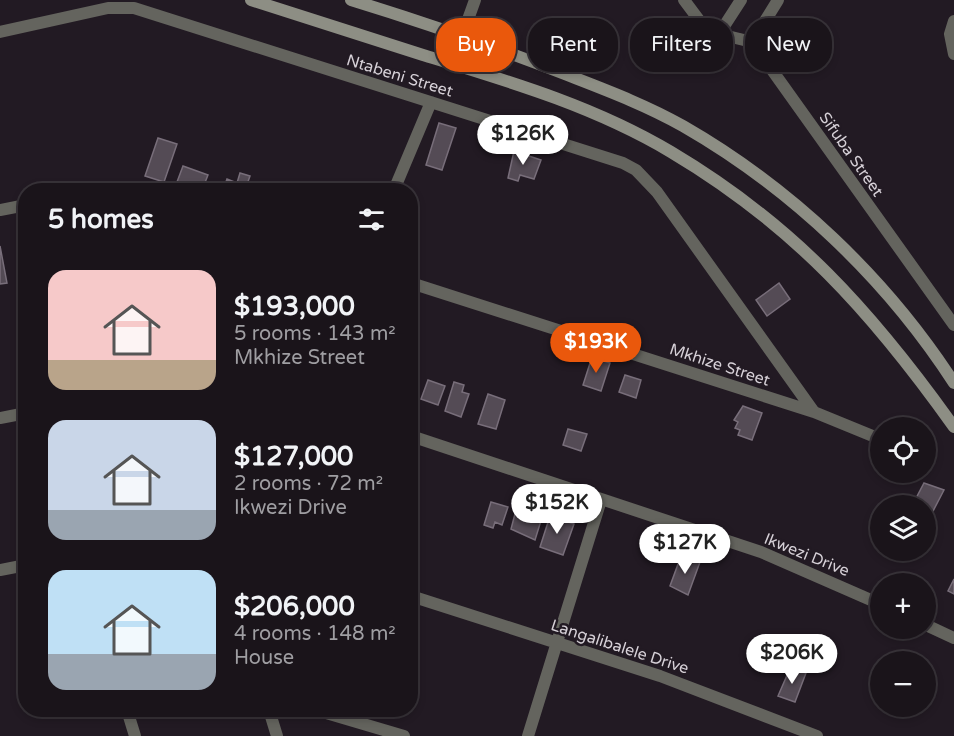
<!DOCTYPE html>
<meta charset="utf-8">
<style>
:root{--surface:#1a141a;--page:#231d23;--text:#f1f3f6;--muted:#9f9ea2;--line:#383339;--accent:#ea580c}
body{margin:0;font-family:"Varela Round",sans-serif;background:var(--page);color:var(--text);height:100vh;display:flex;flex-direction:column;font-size:22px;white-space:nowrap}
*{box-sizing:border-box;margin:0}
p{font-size:20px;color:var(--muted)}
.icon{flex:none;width:33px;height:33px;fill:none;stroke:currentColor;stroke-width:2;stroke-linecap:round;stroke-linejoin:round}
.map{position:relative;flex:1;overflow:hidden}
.side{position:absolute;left:18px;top:183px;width:400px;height:534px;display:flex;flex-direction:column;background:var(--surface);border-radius:24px;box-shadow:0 3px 9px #0003,0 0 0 2px var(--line)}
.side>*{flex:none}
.hud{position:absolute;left:436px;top:18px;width:428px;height:54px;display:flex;gap:12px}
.controls{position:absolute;left:870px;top:417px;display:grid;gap:12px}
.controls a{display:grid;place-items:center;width:66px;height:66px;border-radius:50%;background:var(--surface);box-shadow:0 3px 9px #0003,0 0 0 2px var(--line);font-size:30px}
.price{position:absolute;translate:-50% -51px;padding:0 14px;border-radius:21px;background:#fff;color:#222;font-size:20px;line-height:39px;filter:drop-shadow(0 2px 3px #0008)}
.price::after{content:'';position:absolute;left:50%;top:36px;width:18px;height:14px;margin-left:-9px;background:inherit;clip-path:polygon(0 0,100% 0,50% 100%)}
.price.on{background:var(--accent);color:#fff}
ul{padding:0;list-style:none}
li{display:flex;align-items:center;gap:18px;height:150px;padding:0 30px}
li span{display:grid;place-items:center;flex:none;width:168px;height:120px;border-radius:18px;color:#555}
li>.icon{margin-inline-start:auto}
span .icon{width:72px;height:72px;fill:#fffc;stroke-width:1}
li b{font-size:26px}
h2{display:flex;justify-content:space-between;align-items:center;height:72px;padding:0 30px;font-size:26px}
.pill{padding:0 21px;border-radius:24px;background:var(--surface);box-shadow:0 3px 9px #0003,0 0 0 2px var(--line);font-size:21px;line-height:54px}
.pill.on{background:var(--accent);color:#fff}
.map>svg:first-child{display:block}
</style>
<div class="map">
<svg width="954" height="736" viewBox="0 0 954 736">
<rect width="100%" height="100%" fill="#221a23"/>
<!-- building -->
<path fill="#544b55" stroke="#786e7a" stroke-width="1.5" d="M439,123L456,128L442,170L426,165Z
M158,138L177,144L164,182L145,176Z
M514,151L541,160L534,179L520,175L518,181L508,178Z
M183,166L208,175L202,190L177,182Z
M240,173L250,176L245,190H223L227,179L237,183Z
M0,246L7,283L0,284Z
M779,283L790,299L767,316L756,300Z
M592,357L610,363L601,391L583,385Z
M625,375L641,380L636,398L619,392Z
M428,380L445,386L438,405L421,399Z
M454,382L464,385L462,392L469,394L461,417L445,411Z
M488,394L505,400L496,429L478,424Z
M743,406L762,413L752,440L738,435L740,430L735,428L738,422L734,420Z
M568,429L587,434L581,451L563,445Z
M924,483L944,490L931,515L926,513V506L914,502Z
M491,502L508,507L502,525L495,522L493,528L484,525Z
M527,506L544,511L535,540L511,529L516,510L525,512Z
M550,516L574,524L563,555L540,547Z
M681,556L700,562L688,595L670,586Z
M954,579V594L948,591Z
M792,668L806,673L795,702L778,696L788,673L790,674Z"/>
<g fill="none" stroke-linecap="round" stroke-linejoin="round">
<!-- minor -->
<path stroke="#64645e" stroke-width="12" d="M684,0L702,24L719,34L741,0
M954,21L950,34L954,54
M0,32L108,8H134L623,163L636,170L657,192L814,412
M719,34L752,42
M752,42L954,325
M752,42L778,0
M94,190H123
M394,190L431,102
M0,210L26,205
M411,283L814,412L880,439
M0,418L26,413
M411,436L761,552L880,604
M926,458L929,460
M0,570L26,565
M411,596L660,676L817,736
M926,625L954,638
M127,710L135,736
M269,710L277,736
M316,710L404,736
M528,736L601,500"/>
<!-- tertiary -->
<path stroke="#64645e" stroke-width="12" d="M452,64L475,0"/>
<!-- secondary -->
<path stroke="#8d8e84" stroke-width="12" d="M251,0C308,18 366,37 423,55C508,81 594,106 671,152C794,225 872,312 954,427
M351,0C423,22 492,46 562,73C603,89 644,104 683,126C791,188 886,278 954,383"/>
</g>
<g text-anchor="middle" stroke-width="5" stroke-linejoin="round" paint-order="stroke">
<!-- street labels -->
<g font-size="16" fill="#d6d0d7" stroke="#221a23">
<text transform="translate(400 75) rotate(17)" y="6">Ntabeni Street</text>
<text transform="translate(852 154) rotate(55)" y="6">Sifuba Street</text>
<text transform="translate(720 364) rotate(18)" y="6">Mkhize Street</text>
<text transform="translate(807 554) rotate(22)" y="6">Ikwezi Drive</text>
<text transform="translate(620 646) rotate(18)" y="6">Langalibalele Drive</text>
</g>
</g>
</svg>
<div class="controls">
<a><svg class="icon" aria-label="locate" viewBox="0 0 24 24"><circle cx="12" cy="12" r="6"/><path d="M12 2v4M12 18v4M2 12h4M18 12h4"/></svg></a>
<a><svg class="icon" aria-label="layers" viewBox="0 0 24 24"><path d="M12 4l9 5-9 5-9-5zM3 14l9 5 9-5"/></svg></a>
<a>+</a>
<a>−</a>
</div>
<b class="price" style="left:523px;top:166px">$126K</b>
<b class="price on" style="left:596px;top:374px">$193K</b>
<b class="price" style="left:557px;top:535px">$152K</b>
<b class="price" style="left:685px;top:575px">$127K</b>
<b class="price" style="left:792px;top:685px">$206K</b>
<div class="hud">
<a class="pill on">Buy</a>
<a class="pill">Rent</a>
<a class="pill">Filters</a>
<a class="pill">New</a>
</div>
<section class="side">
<h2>5 homes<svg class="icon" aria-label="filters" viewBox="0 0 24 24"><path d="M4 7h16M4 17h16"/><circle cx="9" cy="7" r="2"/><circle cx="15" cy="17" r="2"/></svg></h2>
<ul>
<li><span style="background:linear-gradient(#f6c9c9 75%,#b9a48a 0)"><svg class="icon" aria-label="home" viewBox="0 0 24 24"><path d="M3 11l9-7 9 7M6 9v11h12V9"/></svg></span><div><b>$193,000</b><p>5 rooms · 143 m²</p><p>Mkhize Street</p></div></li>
<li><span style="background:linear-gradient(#c9d6e8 75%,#9aa5b1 0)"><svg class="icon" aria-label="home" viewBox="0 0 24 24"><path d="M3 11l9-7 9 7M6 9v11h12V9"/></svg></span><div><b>$127,000</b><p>2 rooms · 72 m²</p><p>Ikwezi Drive</p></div></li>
<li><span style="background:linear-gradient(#bfe0f5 70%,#9aa5b1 0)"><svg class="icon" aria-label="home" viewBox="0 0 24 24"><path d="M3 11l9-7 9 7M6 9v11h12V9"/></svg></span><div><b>$206,000</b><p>4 rooms · 148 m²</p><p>House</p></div></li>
</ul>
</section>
</div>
